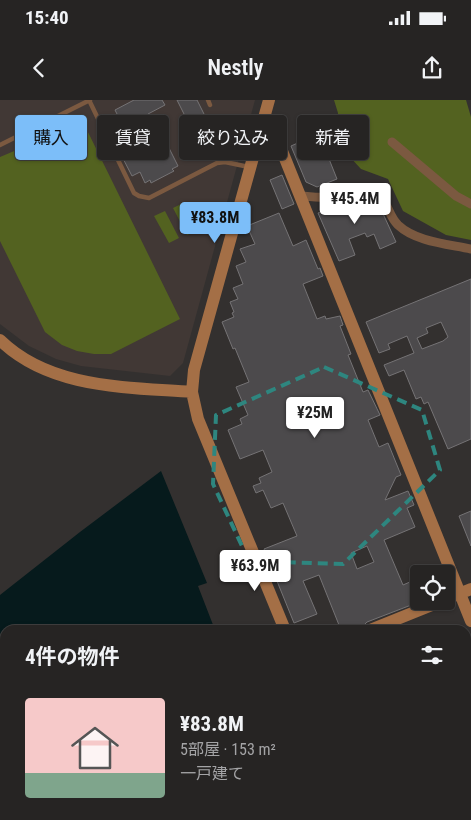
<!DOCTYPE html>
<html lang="ja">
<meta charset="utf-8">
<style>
:root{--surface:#262423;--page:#323030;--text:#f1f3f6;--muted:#a4a4a6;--line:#424141;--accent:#7cbef9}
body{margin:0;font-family:"Roboto Condensed","Noto Sans JP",sans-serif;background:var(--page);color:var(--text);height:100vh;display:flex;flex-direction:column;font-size:19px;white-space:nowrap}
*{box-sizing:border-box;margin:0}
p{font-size:16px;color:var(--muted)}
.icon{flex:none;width:28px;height:28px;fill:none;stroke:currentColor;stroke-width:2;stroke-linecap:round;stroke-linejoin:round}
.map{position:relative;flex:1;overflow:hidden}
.details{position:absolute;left:0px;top:525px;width:471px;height:195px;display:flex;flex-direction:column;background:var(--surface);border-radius:15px 15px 0 0;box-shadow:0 1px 4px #0004,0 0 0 1px var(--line)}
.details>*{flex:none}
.hud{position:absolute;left:15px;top:15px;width:441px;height:45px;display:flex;gap:10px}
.fabs{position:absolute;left:410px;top:465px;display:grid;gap:10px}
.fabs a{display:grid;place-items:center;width:45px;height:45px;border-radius:5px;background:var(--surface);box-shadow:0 1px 4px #0004,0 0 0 1px var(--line);font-size:25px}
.price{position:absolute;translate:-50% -42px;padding:0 11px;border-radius:5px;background:#fff;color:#222;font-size:16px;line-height:32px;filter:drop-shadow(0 1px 2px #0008)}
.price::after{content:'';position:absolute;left:50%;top:30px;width:15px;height:11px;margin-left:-8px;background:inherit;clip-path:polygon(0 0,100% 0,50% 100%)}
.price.on{background:var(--accent);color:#111}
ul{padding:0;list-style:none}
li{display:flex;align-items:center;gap:15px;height:125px;padding:0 25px}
li span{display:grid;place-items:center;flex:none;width:140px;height:100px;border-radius:5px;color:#555}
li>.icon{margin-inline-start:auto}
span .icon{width:60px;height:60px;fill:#fffc;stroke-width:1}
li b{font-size:21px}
h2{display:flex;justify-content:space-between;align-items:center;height:60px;padding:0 25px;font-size:21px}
.chip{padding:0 18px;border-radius:5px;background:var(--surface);box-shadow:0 1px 4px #0004,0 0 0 1px var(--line);font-size:18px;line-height:45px}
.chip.on{background:var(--accent);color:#111}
.status{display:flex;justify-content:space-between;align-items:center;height:35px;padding:0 25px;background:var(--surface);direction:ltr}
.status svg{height:14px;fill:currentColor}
header{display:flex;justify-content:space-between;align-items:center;height:65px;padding:0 25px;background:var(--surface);font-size:22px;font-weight:600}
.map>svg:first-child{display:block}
</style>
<div class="status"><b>15:40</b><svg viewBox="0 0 49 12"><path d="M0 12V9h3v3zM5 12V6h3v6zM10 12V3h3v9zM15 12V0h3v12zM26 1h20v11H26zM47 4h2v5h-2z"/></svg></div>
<header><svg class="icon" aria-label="back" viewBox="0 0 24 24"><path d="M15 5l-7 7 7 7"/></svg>Nestly<svg class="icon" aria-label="share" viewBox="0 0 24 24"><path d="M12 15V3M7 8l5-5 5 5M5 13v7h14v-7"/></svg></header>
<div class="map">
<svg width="471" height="720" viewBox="0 0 471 720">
<rect width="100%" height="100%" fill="#33302f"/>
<!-- built -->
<path fill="#413835" d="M0,0H255L183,263L170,276L81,266L56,259L29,246L0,224Z"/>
<!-- green -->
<path fill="#536220" d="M334,0H466L471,17V140L446,135L403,111L388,79L361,69L336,42L338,13Z
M83,22L180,219L111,254H94L77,251L62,245L45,232L0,141V57Z
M183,103L198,130L187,135L173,108Z
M165,111L179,138L169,143L154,116Z"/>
<!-- water -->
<path fill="#061a1c" d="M161,371L207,483L198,486L215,530H5V715H287L289,720H0V495L80,432Z"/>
<!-- building -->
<path fill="#4c4a4c" stroke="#757375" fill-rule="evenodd" d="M134,0H162L165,5L148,14L153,26L157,24L178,66L172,69L174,71L151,83L150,80L145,83L140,72L132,76L113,39L126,32L115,10Z
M177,0H197L205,16L201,18L210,35H211L212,37L214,36L217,42L205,48L191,23L189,24Z
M309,38L325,49L337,79L317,87L306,82L291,46Z
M282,75L294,104L282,109L270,80Z
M359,96L370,99L372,104L376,102L379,105L396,142L380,149L374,134L367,137L365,133L349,139L355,155L339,161L318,113Z
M279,113L293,146L306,140L318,169L320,168L323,176L303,184L317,219L325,216L326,219L340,216L343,225L340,226L351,254L348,255L363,292L368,290L380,315L368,320L379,347L388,343L401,375L396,377L385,400L408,391L414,405L407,408L415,427L384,440L403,485L419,478V502L367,522L363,526L354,530H341L319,475L303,481L317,514L294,523L264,449L297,436L283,403L271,408L263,390L256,393L253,386L261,383L259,378L272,372L263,350L240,359L228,330L242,324L240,319L248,315L236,287L249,282L235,248L233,249L222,222L234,217L232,213L234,212L230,202L238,199L233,188L243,184L236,166L246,162L240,149L255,144L247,126ZM367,446L374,462L357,469L351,453Z
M471,179V339L448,349L428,302L424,304L421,297L416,299L404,270L389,276L384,265L414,253L407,236L388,244L390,249L379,253L366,222ZM441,222L448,237L443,241L422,249L417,238L428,233L426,228Z
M471,411V446L459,416Z"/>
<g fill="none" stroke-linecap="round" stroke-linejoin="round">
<!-- lane -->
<path stroke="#7b5940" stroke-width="4.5" d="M89,0L134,93L139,96L149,98L217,63L225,62L249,67
M208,0L210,5
M0,45L90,0
M466,580L471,591
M393,715L398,720"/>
<!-- street -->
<path stroke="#7b5940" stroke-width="9" d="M392,42L456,96L471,104
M301,96C308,96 317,98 324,97C339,96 348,86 365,91C391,97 385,112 398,125C416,142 448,144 471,149"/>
<!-- secondary -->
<path stroke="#a46f46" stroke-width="12" d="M269,0L194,270L192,292L198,319L285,530
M263,26L272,34L280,46L471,521
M0,240C50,289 127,287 192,292
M446,499L471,489
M370,530L442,501
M360,715L362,720"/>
</g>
<!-- marked area -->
<path fill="none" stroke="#2e867f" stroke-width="4" stroke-dasharray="10 6" stroke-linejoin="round" d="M324,267L422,310L440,370L343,464L249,461L213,384L216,315Z"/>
</svg>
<div class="fabs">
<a><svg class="icon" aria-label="locate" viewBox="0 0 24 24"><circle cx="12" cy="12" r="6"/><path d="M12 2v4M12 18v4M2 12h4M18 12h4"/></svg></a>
</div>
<b class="price" style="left:355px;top:125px">¥45.4M</b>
<b class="price on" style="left:215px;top:144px">¥83.8M</b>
<b class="price" style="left:315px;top:339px">¥25M</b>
<b class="price" style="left:255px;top:492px">¥63.9M</b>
<div class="hud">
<a class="chip on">購入</a>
<a class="chip">賃貸</a>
<a class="chip">絞り込み</a>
<a class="chip">新着</a>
</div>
<section class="details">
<h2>4件の物件<svg class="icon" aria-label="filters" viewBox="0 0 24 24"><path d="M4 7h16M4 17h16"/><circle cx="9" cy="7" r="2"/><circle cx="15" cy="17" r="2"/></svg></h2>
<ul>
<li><span style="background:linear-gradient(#f6c9c9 75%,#7fa58c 0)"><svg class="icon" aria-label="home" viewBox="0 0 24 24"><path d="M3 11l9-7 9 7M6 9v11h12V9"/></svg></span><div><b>¥83.8M</b><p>5部屋 · 153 m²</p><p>一戸建て</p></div></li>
</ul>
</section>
</div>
